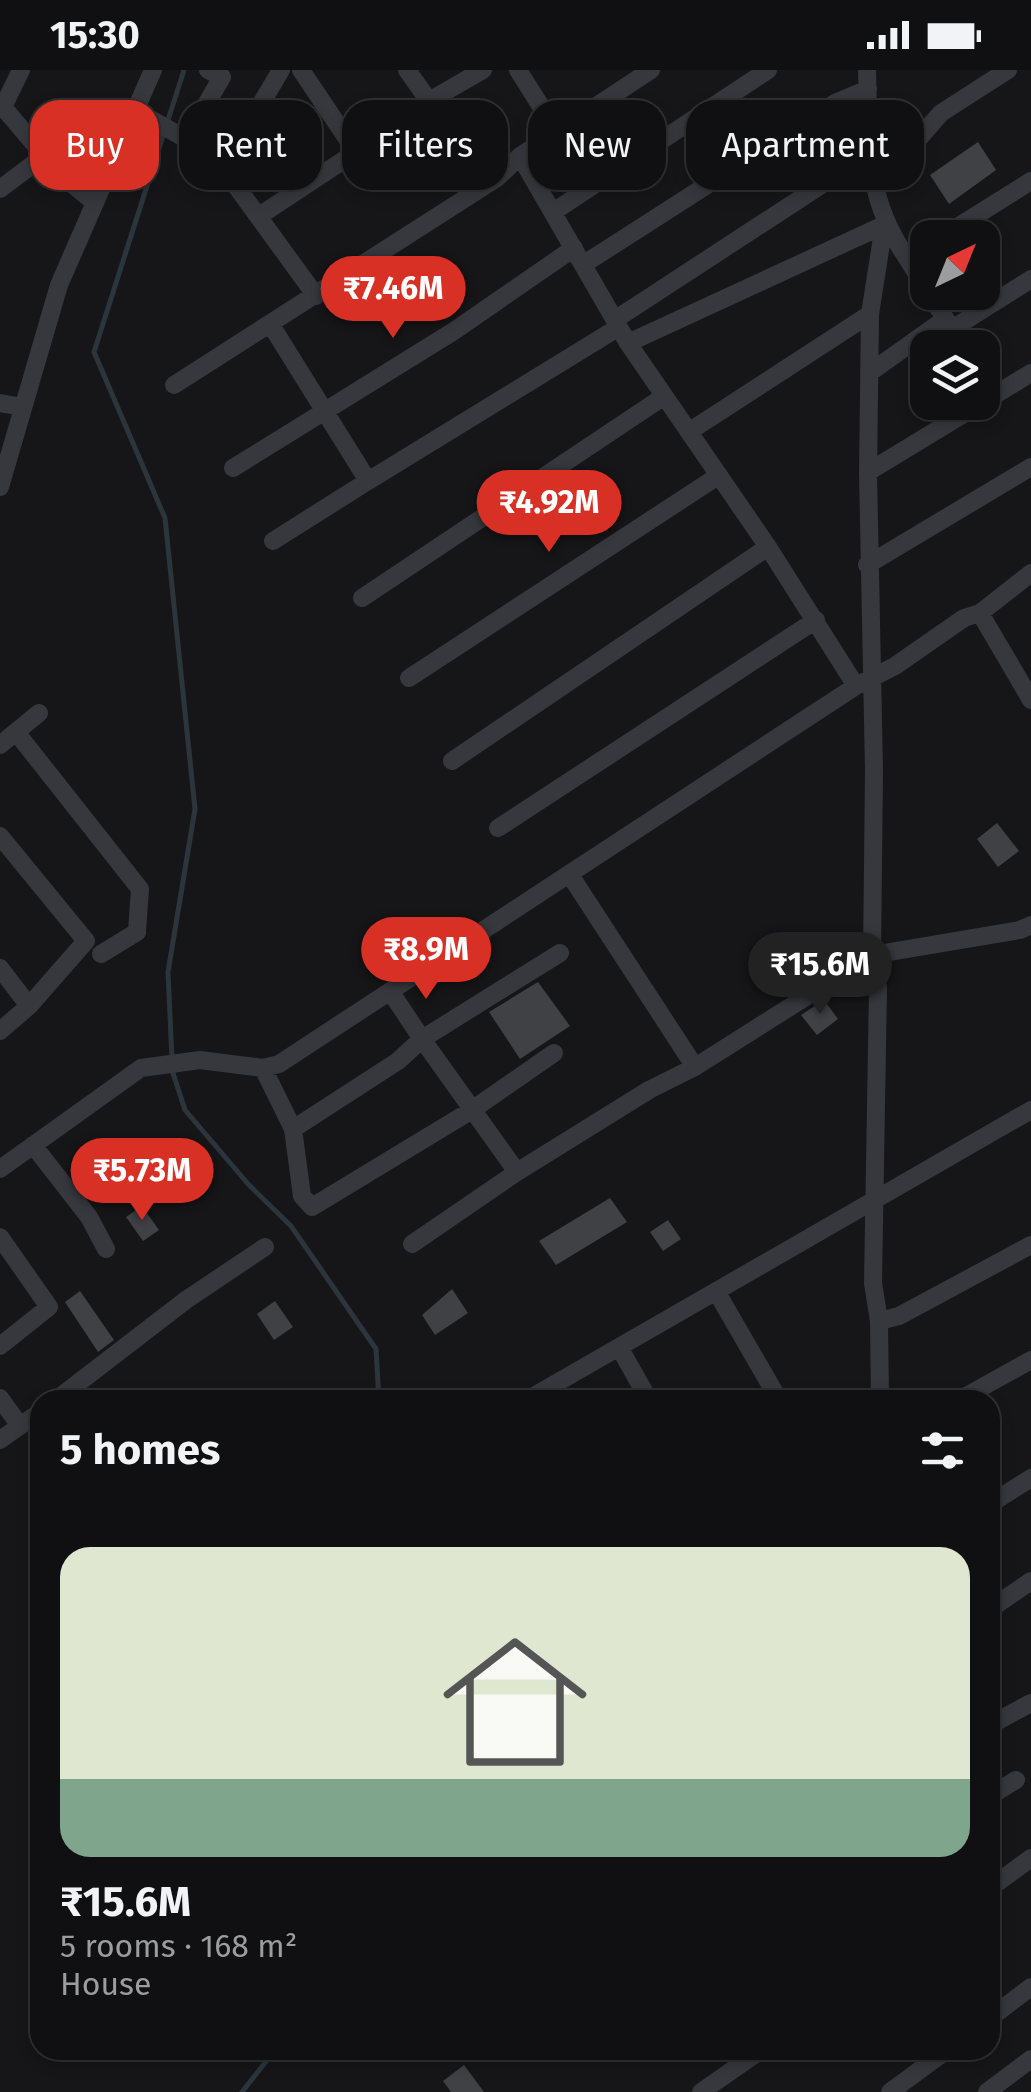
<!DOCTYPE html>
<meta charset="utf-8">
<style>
:root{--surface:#101012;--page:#1e1e20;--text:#f1f3f6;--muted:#9c9d9f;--line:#303032;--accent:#d93025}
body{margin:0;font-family:"Fira Sans",sans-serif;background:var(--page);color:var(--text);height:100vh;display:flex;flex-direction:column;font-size:38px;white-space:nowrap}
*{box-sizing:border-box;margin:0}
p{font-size:32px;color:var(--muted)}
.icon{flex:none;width:55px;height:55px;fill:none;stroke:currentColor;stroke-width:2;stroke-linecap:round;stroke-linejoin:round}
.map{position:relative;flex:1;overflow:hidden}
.details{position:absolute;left:30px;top:1320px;width:970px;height:670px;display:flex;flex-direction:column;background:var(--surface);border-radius:30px;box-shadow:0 5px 15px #0003,0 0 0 2px var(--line)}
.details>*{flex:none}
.guide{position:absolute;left:30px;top:30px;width:972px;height:90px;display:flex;gap:20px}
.needle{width:65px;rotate:43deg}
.tools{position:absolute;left:910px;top:150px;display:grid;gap:20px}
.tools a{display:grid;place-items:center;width:90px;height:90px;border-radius:20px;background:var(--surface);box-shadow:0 5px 15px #0003,0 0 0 2px var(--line);font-size:50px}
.price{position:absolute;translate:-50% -85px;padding:0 22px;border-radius:35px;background:var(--accent);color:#fff;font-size:32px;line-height:65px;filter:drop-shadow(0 2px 5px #0008)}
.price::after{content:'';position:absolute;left:50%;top:60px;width:30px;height:22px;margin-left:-15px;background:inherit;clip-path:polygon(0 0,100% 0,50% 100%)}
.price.on{background:#222;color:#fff}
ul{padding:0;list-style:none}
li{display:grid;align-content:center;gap:20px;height:530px;padding:0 30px}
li+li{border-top:2px solid var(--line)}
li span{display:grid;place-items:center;height:310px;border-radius:30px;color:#555}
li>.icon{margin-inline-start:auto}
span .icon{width:180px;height:180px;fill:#fffc;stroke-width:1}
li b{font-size:42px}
h2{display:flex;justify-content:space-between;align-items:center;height:120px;padding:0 30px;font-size:42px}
.tag{padding:0 35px;border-radius:30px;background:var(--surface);box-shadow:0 5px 15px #0003,0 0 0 2px var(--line);font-size:35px;line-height:90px}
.tag.on{background:var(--accent);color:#fff}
.status{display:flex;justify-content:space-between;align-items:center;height:70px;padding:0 50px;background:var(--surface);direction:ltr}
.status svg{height:28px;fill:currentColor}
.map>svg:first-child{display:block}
</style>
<div class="status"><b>15:30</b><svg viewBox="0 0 49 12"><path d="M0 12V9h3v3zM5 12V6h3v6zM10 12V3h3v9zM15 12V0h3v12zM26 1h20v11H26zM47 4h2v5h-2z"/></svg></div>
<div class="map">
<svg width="1031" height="2022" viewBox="0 0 1031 2022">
<rect width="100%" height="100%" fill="#161618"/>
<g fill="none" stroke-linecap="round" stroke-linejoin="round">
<!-- stream -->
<path stroke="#2c353c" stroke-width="5" d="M172,989L168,902L195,739L165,448L94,282L184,0
M172,1000L185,1040L249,1115L291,1156L376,1279L379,1330
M242,2022L275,1980"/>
</g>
<!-- building -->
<path fill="#404145" d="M978,72L996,100L949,134L930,105Z
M997,753L1019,781L998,797L977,769Z
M538,912L570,956L520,989L489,942Z
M824,930L838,949L817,965L801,945Z
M610,1128L627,1152L556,1195L539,1171Z
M142,1136L159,1160L143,1171L126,1147Z
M668,1150L681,1169L663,1181L650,1162Z
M452,1219L468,1243L435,1265L422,1245Z
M80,1221L114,1270L98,1282L65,1232Z
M275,1231L293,1257L274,1270L257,1244Z
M464,1995L484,2022H451L443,2011Z"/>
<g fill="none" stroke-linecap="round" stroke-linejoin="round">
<!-- minor -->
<path stroke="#37383d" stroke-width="18" d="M21,0L3,37L59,103L94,132
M208,0L222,7L186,69L223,98L316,226
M301,0L356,82L429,31L407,0
M518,0L557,62L520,86L628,273L768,477L856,616
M867,0C869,70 864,125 905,185L928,176
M429,31L483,0
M133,39L186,69
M557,62L651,0
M223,98L281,0
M0,119L44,86
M553,142L768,0
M259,146L356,82
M940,168L1031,111
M905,185L928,222
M584,194L835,33L868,19
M928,222L952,259L1031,209
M616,249L838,104L870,87L913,75L941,43L1008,0
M271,255L368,411L273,471
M628,273L884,155L870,244L868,402L874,700L872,885L878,918L873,1213L879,1251L880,1330
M872,301L945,249
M174,315L497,108L520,86
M0,333L23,337
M690,361L870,244
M233,398L454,261L574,178
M868,402L1031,303
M368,411L619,257
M0,417L59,215L153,0
M867,495L1031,397
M362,528L663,327
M980,543L1031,630
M409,608L718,406
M16,662L140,819L137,862L101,884
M0,675L39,643
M452,691L768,477
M498,758L816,550
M0,766L86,871L29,936L0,961
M570,805L695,997
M0,898L29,936
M263,998L293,1059L302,1126L312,1137L472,1040L554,983
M293,1059L398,991L422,969L390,921
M33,1075L89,1147L106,1179
M0,1099L141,998L200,990L263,998L279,994L856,616L895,596L964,548L980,543L1031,503
M517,1102L422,969L560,883
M0,1167L49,1237L0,1276
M412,1174L517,1102L649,1020L695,997L872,885L1020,860L1031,855
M716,1221L779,1330
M879,1251L899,1246L1031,1175
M619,1277L649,1330
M0,1328L18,1353
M56,1330L186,1230L265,1177
M527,1330L1031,1040
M959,1330L1031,1290
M0,1370L40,1342
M990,1434L1031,1408
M990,1539L1031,1511
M990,1655L1031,1633
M990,1726L1016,1710
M990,1818L1031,1788
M990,1948L1031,1917
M701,2022L761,1980
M890,2022L947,1980
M987,2022L1031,1989"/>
</g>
</svg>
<div class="tools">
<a><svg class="needle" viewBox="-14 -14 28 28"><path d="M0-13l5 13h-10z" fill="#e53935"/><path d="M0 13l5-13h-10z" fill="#9c9d9f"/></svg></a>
<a><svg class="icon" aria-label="layers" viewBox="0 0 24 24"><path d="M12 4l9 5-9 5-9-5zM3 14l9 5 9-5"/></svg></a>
</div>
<b class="price" style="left:393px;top:271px">₹7.46M</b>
<b class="price" style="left:549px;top:485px">₹4.92M</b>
<b class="price" style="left:426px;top:932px">₹8.9M</b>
<b class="price on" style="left:820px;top:947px">₹15.6M</b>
<b class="price" style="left:142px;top:1153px">₹5.73M</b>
<div class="guide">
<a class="tag on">Buy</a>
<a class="tag">Rent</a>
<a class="tag">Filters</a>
<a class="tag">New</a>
<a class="tag">Apartment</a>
</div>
<section class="details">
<h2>5 homes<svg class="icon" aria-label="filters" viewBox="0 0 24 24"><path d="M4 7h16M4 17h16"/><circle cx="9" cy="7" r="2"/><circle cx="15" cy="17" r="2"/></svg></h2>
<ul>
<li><span style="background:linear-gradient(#dfe7d0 75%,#7fa58c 0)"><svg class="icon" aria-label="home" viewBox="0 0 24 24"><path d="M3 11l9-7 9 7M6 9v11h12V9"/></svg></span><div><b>₹15.6M</b><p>5 rooms · 168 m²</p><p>House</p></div></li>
</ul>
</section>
</div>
